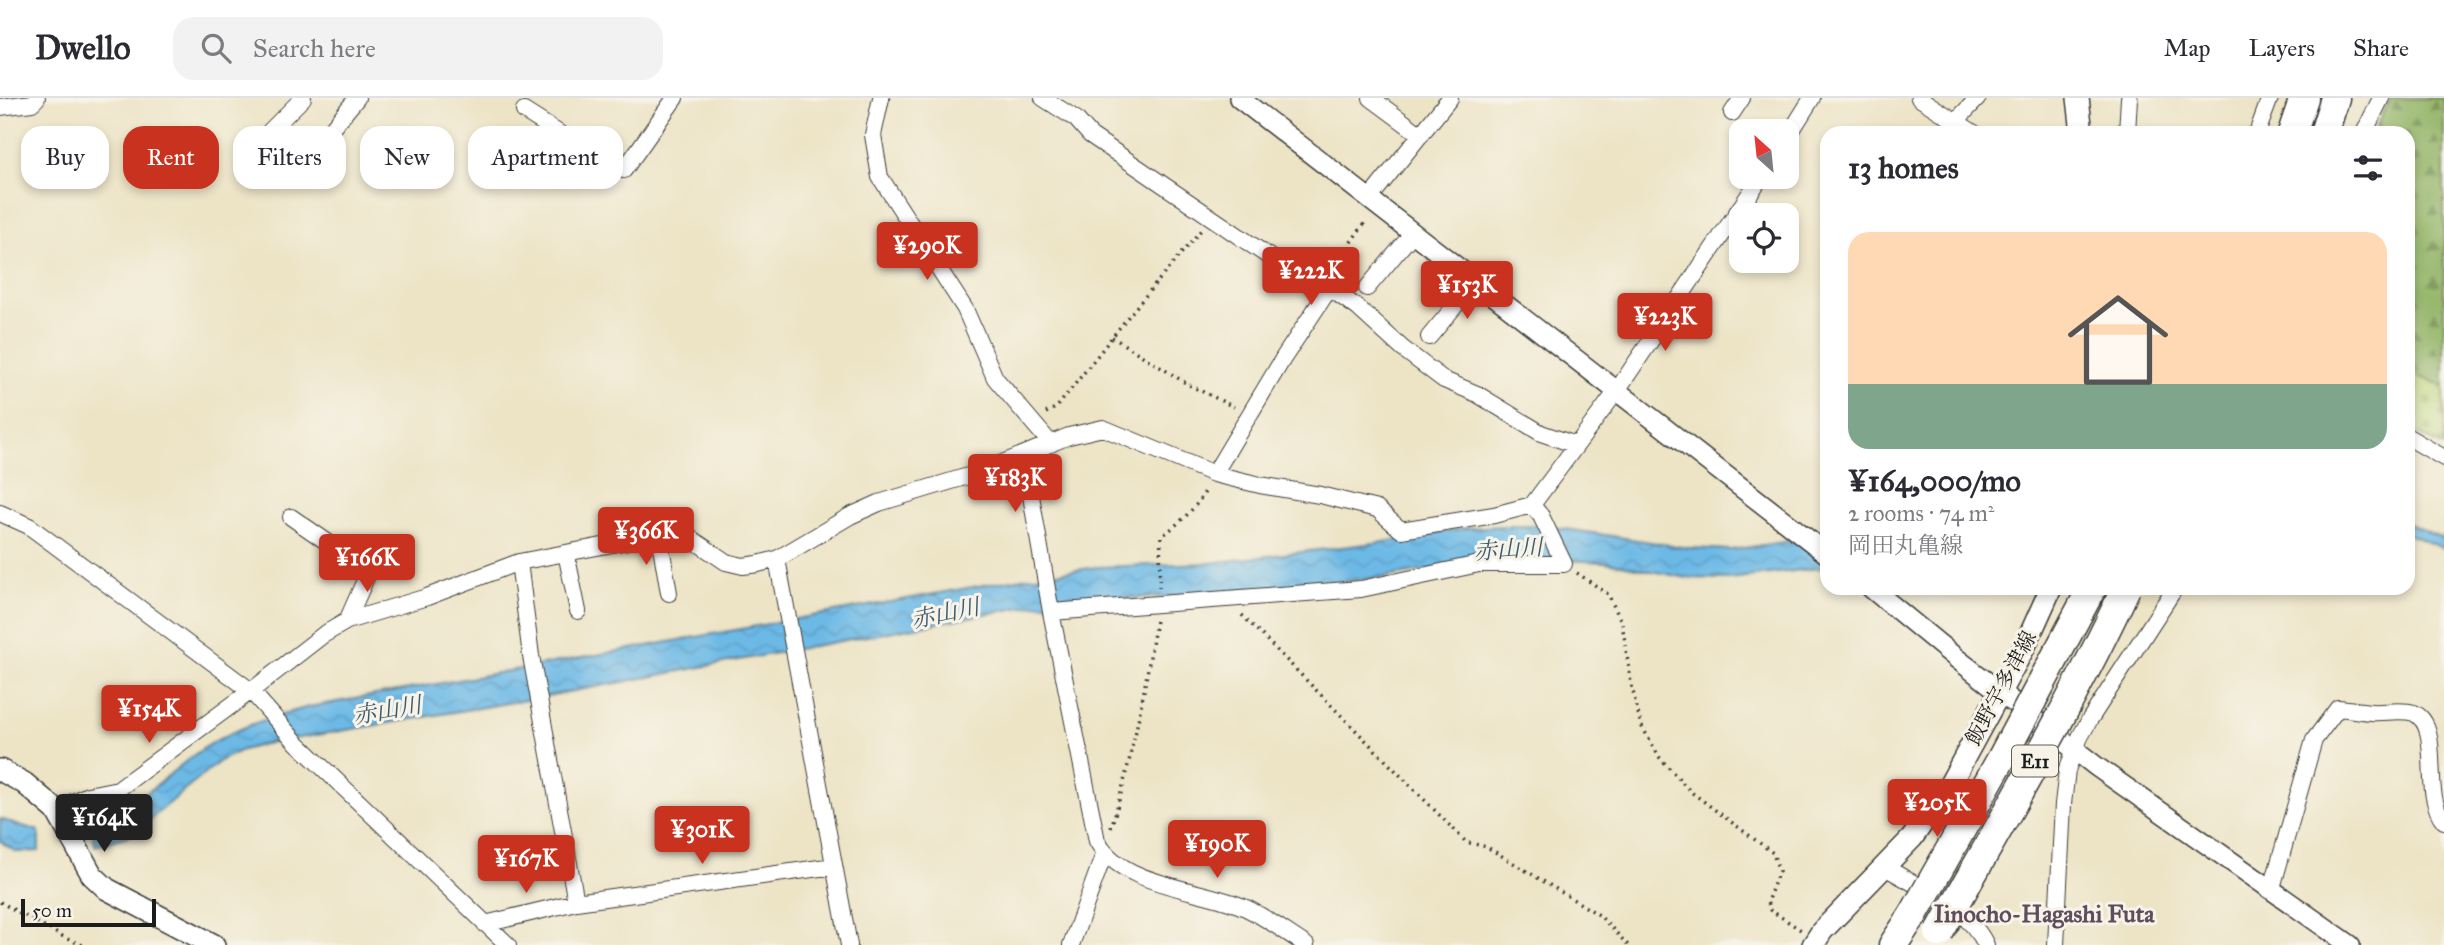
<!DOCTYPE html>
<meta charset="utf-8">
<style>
:root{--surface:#fff;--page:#f2f2f3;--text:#2b2b33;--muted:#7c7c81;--line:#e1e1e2;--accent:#c8321e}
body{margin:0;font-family:"IM FELL Great Primer","Noto Serif JP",serif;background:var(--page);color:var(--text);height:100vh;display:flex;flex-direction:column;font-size:26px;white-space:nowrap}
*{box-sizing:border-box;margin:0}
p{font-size:23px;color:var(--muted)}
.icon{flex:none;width:38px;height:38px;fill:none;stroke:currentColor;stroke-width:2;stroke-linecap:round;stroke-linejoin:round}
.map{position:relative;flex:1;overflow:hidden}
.side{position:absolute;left:1820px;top:28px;width:595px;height:469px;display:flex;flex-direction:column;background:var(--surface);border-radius:21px;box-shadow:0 4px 10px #0003}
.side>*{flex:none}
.hud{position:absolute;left:21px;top:28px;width:665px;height:63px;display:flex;gap:14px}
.needle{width:46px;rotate:333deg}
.controls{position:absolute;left:1729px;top:21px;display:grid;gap:14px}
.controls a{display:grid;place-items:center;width:70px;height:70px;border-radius:14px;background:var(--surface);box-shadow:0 4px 10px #0003;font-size:35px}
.scale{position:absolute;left:21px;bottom:18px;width:135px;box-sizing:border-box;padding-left:7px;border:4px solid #1c1c1c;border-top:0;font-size:19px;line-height:24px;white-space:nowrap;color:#1c1c1c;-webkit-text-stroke:5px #f7f3e8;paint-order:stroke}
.price{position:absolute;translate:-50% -60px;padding:0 16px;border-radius:7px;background:var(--accent);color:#fff;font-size:23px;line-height:46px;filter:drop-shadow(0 2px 4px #0008)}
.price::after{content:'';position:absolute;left:50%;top:42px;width:21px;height:16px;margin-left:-10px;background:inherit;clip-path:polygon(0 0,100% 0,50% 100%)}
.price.current{background:#222;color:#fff}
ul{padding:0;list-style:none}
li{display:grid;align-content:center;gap:14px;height:371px;padding:0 28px}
li span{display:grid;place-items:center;height:217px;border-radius:21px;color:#555}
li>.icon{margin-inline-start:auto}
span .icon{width:126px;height:126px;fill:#fffc;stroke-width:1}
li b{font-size:30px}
h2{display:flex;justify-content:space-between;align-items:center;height:84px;padding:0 28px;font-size:30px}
.tag{padding:0 24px;border-radius:21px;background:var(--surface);box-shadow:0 4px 10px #0003;font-size:24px;line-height:63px}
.tag.current{background:var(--accent);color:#fff}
header{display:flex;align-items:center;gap:42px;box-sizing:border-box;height:98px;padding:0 35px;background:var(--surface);border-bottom:2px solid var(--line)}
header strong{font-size:33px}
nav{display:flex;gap:38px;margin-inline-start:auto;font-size:24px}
.search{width:490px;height:63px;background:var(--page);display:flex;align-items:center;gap:18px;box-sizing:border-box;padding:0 24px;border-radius:21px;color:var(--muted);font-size:26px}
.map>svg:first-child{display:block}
</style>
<header>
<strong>Dwello</strong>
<div class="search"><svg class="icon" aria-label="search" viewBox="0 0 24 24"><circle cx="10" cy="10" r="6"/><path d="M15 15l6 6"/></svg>Search here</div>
<nav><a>Map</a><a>Layers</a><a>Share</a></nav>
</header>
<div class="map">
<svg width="2444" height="847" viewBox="0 0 2444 847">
<defs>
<pattern id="forest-firs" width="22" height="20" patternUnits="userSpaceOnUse" patternTransform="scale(1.75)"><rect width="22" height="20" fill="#95b66a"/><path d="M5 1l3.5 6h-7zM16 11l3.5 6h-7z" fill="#799356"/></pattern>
<pattern id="cemetery-stones" width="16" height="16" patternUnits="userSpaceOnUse" patternTransform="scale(1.75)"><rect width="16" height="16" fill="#bcd57a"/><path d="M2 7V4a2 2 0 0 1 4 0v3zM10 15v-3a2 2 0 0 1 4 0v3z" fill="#a1b669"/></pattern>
<pattern id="water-waves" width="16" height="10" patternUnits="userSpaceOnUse" patternTransform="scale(1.75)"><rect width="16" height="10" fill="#6cb9e6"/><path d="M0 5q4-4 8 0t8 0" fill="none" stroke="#5d9ec5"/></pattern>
</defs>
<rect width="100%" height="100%" fill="#f7f3e8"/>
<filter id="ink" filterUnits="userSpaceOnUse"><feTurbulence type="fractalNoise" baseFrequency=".0143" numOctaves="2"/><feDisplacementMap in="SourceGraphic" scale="14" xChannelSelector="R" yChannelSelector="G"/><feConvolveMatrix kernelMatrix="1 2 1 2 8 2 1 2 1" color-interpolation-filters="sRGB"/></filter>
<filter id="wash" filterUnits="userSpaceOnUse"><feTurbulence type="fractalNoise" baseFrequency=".00686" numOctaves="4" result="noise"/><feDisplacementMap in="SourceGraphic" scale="28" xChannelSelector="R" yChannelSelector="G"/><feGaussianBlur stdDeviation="1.57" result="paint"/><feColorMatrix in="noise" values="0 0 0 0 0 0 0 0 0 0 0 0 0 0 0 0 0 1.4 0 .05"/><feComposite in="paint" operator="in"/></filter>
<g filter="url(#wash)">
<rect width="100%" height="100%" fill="#ede4c6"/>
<!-- forest -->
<path fill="url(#forest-firs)" stroke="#586943" stroke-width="2" d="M2390,0H2444V288L2408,275V35H2373Z"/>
<!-- cemetery -->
<path fill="url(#cemetery-stones)" stroke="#6c784b" stroke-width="2" d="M2408,275L2444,288V349L2408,330Z"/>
<!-- water -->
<path fill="url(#water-waves)" stroke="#446a81" stroke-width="2" d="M2408,425L2444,441V451L2408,436Z
M1504,428H1547L1689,450L1731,452L1816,439L1827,436V469L1729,481L1687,480L1606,464L1502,460L1386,479L1211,497L1097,501L1033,507L526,602L269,645L242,652L221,662L131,737L95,748L91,724C135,711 158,684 194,657C228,631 269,620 309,609L1028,479L1097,469L1210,465L1384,444L1466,430Z
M0,721L39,733V753L16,754L0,743Z"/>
</g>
<g filter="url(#ink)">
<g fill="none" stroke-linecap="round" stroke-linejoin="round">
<!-- minor casing -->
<g stroke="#3b3a36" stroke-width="18">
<path id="minor" d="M881,0L873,37L880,79L965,211L995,280L1051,346
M1043,0L1076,21L1090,37L1321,194H1335L1358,210L1403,251L1444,282L1477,296L1541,335L1576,347
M1371,0L1421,37
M1919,0L1974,35
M0,9L32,5L37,0
M524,13L606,65L624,72L675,0
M1732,15L1742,0
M1956,23L1978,0
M269,34L303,0
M2127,35L2129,0
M2257,35L2270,0
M2364,35L2381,0
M1787,40L1812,0
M310,57L357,0
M1369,101L1450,0
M1367,190L1413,135
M1429,239L1475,184
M2408,339L2444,360
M1024,357L1051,514L1097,743C1122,789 1201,790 1246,810C1267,820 1287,835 1306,847
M1214,376L1284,259L1327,194
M0,415L29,428L251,593L296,644L508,847
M291,419L369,473L347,523
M659,437L669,495
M566,455L578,513
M777,461L849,847
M519,464L531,558L576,804
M1051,514L1361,491L1479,466H1564L1541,418L1532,407
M56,712L88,697L118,691L251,593L323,537L347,523L427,499L519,464L680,433L726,464L743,468L758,466L777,461L850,418L879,405L978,375L1069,338L1103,330L1214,376L1260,387L1320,397L1377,411L1401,432L1494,417L1532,407L1616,294L1761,79
M1885,769C1919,790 1969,810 1986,847
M2272,790L2314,642L2338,610C2349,611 2360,613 2371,614C2385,615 2401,611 2414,615C2444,629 2420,694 2444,723
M485,826L576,804L834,768
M1071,847L1104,756
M2056,847L2063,706L2067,672L2080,639L2090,621L2175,490"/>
</g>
<!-- tertiary casing -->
<g stroke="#3b3a36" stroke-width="22">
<path id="tertiary" d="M1239,0L1827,456
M1871,490L1956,560L2097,669L2350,847"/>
</g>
<!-- secondary casing -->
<g stroke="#3b3a36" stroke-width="24">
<path id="secondary" d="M2078,0L2082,35
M0,672L24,685L56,712L92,777L107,791L214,847
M1813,847L1822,833L1912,740L1950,686L2024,550L2051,490"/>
</g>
<!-- motorway casing -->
<g stroke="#3b3a36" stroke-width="31">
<path id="motorway" d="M2292,35L2304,0
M2324,35L2335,0
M1893,847L1913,817"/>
</g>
<!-- path -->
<path stroke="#3b3a36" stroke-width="3.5" stroke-dasharray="2 5" stroke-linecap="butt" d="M1326,178L1367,122
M1112,239L1189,287L1234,309
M1046,315L1057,309L1131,215L1201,132
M1577,475L1608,496L1622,525L1631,585L1641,627L1660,660L1691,694L1773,755L1779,773L1767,804L1770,812L1801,832
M1159,490L1161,439C1179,425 1196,411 1207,390
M1242,517L1466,744L1487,749L1599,817L1628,847
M1111,730C1132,661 1145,592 1156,522
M0,804L67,841L83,847"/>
<!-- minor -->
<use href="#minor" stroke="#fff" stroke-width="16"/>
<!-- tertiary -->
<use href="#tertiary" stroke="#fff" stroke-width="19"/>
<!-- secondary -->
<use href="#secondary" stroke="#fff" stroke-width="21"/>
<!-- motorway -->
<use href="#motorway" stroke="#fff" stroke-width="28"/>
<!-- motorway-bridge casing -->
<g stroke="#3b3a36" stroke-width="31" stroke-linecap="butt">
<path id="motorway-bridge" d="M1913,817L2000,663L2092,490
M1939,835C2003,721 2071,608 2126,490"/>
</g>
<!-- motorway-bridge -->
<use href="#motorway-bridge" stroke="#fff" stroke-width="28"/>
</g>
</g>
<g text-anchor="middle" stroke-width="6" stroke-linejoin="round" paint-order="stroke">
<!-- shield labels -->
<rect fill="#f7f3e8" stroke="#5e5c59" stroke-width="2" x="2012" y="647.5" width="46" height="31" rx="5"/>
<g font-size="19" font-weight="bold" fill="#1c1c1c">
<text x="2035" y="670">E11</text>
</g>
<!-- street labels -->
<g font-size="21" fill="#1c1c1c" stroke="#f7f3e8">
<text transform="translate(2001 590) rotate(-62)" y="7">飯野宇多津線</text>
</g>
<!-- water labels -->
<g font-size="23" font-style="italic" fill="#3c5b6d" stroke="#f7f3e8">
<text transform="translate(1508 451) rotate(-4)" y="8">赤山川</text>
<text transform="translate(945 515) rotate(-12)" y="8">赤山川</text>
<text transform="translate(387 612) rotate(-10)" y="8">赤山川</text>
</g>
<!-- quarter labels -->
<g font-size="24" font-weight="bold" fill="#5d4d5d" stroke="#f7f3e8">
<text x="2044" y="824">Iinocho-Hagashi Futa</text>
</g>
</g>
</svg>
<div class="controls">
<a><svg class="needle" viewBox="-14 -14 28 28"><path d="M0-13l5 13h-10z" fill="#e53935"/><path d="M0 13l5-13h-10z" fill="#7c7c81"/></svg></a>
<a><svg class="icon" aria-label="locate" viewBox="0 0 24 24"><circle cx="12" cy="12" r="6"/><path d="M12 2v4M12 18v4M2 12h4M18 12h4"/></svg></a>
</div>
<div class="scale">50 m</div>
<b class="price" style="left:927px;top:184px">¥290K</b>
<b class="price" style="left:1311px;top:209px">¥222K</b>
<b class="price" style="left:1467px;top:223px">¥153K</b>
<b class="price" style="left:1665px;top:255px">¥223K</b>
<b class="price" style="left:1015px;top:416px">¥183K</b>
<b class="price" style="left:646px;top:469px">¥366K</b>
<b class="price" style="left:367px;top:496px">¥166K</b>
<b class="price" style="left:149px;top:647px">¥154K</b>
<b class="price" style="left:1937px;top:741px">¥205K</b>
<b class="price current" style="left:104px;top:756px">¥164K</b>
<b class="price" style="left:702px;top:768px">¥301K</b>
<b class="price" style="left:1217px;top:782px">¥190K</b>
<b class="price" style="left:526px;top:797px">¥167K</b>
<div class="hud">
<a class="tag">Buy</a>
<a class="tag current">Rent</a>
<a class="tag">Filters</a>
<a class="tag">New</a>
<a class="tag">Apartment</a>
</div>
<section class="side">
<h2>13 homes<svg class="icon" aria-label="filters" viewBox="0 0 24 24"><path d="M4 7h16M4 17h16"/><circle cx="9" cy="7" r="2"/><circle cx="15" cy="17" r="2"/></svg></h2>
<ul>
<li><span style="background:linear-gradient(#ffd9b3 70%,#7fa58c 0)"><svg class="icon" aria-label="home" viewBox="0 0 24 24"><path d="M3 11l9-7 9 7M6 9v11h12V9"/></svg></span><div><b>¥164,000/mo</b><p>2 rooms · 74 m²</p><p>岡田丸亀線</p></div></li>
</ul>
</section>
</div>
